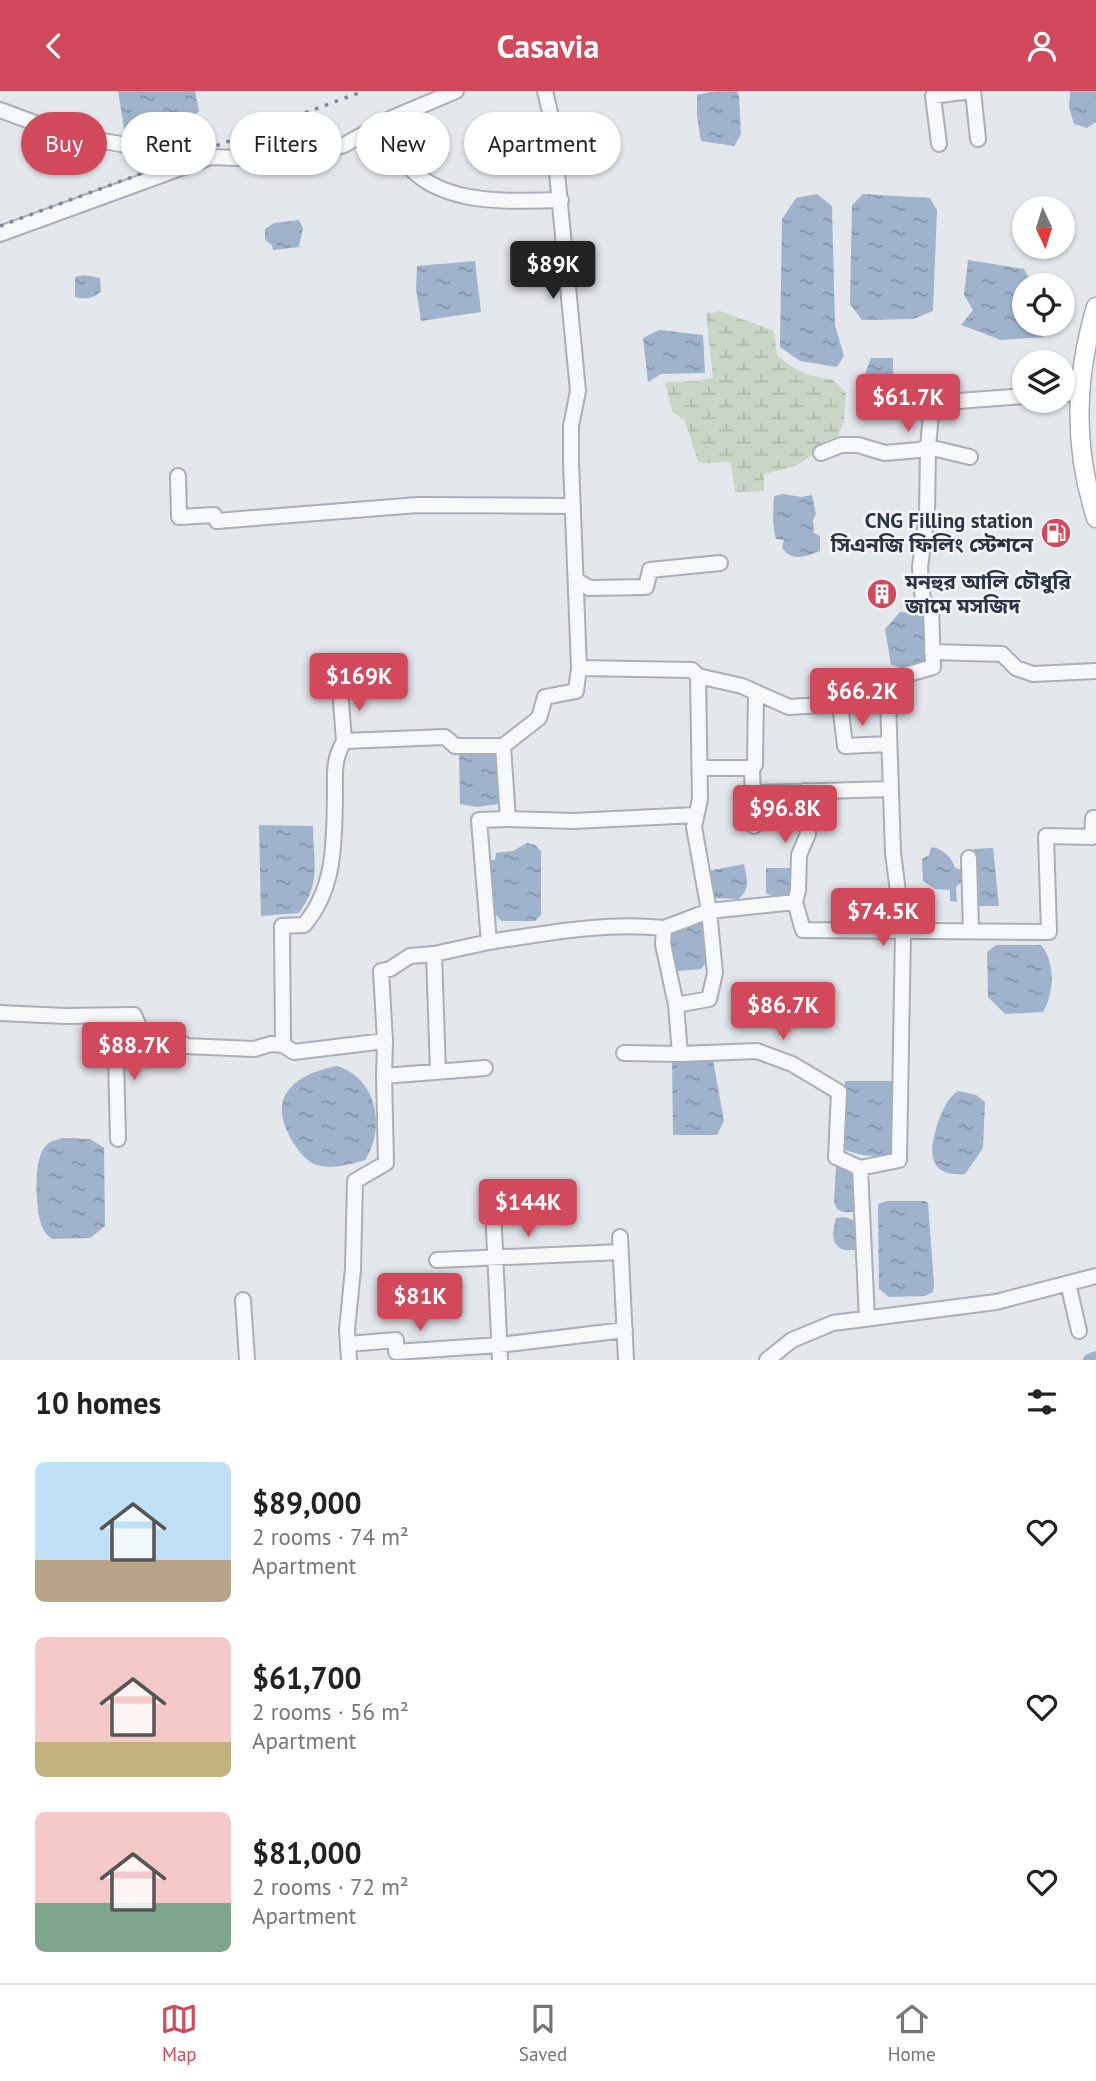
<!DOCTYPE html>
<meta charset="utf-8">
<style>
:root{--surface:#fff;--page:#f2f2f2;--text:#222;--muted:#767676;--line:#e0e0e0;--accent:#d1495b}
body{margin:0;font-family:"PT Sans","Noto Sans Bengali",sans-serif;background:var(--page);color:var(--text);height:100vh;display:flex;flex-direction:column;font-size:26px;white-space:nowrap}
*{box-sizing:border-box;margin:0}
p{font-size:23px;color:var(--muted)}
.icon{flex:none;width:38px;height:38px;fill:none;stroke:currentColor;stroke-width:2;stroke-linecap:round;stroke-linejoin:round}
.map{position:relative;height:1269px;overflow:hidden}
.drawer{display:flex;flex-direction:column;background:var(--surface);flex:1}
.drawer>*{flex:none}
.guide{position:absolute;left:21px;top:21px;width:700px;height:63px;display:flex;gap:14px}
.needle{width:46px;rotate:176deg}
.fabs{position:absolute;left:1012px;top:105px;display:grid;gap:14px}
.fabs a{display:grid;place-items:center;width:63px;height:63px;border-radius:50%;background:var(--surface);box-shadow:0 2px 5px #0004;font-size:35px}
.price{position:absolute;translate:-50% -60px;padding:0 16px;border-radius:7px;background:var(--accent);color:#fff;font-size:23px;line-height:46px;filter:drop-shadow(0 2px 4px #0008)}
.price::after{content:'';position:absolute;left:50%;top:42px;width:21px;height:16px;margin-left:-10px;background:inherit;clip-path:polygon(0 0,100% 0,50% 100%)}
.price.selected{background:#222;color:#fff}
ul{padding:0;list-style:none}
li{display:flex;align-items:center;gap:21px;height:175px;padding:0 35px}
li span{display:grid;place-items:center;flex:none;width:196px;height:140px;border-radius:10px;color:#555}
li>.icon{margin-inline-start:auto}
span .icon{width:84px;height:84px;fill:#fffc;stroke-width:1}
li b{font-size:30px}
h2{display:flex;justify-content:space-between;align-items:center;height:84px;padding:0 35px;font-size:30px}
.chip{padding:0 24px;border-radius:32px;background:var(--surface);box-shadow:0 2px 5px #0004;font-size:24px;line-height:63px}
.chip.selected{background:var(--accent);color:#fff}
header{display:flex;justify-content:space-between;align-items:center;height:91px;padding:0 35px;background:var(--accent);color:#fff;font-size:32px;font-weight:600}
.dock{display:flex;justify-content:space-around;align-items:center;height:98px;border-top:2px solid var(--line);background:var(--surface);font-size:19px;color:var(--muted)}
.dock a{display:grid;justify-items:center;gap:4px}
.dock .selected{color:var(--accent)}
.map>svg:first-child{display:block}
</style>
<header><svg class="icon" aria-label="back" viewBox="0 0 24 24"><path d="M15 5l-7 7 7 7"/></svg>Casavia<svg class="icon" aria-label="person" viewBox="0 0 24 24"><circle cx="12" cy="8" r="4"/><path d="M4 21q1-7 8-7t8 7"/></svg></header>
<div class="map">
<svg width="1096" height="1269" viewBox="0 0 1096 1269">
<defs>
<pattern id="wetland-marsh" width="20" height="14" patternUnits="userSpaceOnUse" patternTransform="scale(1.75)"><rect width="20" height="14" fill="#c9d6c5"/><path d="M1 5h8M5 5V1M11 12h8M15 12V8" fill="none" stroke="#adb8ab"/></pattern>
<pattern id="water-ripples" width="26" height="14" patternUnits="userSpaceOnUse" patternTransform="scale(1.75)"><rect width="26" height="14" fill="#9fb4cc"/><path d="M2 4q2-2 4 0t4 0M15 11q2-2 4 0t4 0" fill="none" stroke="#8293a7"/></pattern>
</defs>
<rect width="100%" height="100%" fill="#e4e7ec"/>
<!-- wetland -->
<path fill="url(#wetland-marsh)" d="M720,220L774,240L777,264L793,277L808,284L833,289L846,302L844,330L838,345L823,351L811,365L796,375L764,383V400L735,401L731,372C720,369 708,375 698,370L685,330L672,320L665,291L699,290L713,287L706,223Z"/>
<!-- water -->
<path fill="url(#water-ripples)" d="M118,0H195L199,20L190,30L124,38Z
M715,0H737L739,5L741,43L734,55L701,50L697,25V4Z
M1070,0H1096V31L1087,37L1074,33L1069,17Z
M817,103L832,115L835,234L844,265L837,276L800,270L780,256L782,128L796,107Z
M863,103L930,107L937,119L933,220L913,228L862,229L850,213L852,114Z
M299,129L303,137L299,156L273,159L272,154L265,149V138L274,132Z
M968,169L1024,178L1033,194H1024V233H1042L1043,246L1001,249L961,234L973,219L964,204Z
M475,170L481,221L421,230L416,198L417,175Z
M84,184L100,187L101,200C96,207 83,209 75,206V186Z
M659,239L703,244L705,282L661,283L648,291L643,247Z
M871,267H893V286L882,302L869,304L863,288Z
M783,403L801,406L812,404L816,423L813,429L814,442L820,445V460C805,466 792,471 782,457L784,449L776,448C772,434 773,420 774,405Z
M900,521L928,522L926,573L907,578L891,574L885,538Z
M496,658L500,706L498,713L477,716L460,713L459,661Z
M259,734L313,735C313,771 322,790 299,822L261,825Z
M527,752L535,754L541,760V824L535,830H501L494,821L485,770L495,769L496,762L513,760Z
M931,756C942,757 952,766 955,777L962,779L963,790L956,796L957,811L950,810V799L935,798L923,790L922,768L929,764Z
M993,757L999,815H974V758Z
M744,773C747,788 751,798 738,808L714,807L708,780Z
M766,777H792V805L779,808L766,802Z
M697,830L704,831L705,873L701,878L678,880L674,875L668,841Z
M996,854H1041C1056,872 1054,902 1043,921L1005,923L988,906L987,861Z
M672,966L713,969L724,1030L717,1044H673Z
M337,975C377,987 386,1037 365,1069C351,1073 332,1079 317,1074C306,1071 297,1058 291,1048C266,1004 296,983 337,975Z
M845,990H898L896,1061C876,1068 862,1065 842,1058Z
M958,1000L976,1004L985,1011L983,1057L965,1083C926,1086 929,1059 938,1031C944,1017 946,1009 958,1000Z
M63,1047L90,1048L104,1057L105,1135L90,1147L52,1148C49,1146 45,1142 44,1140C35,1125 33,1071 44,1057C49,1050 55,1049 63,1047Z
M840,1072L855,1082V1121H843L837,1118L834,1111L836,1076Z
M887,1110H925L928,1112L934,1193L933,1201L925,1205L889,1206L879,1198L878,1113Z
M845,1126L855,1130L859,1137L857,1159H844C829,1153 833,1141 836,1127Z"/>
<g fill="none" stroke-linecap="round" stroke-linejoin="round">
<!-- canal -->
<path stroke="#9fb4cc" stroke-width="12" d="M1089,1269L1096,1266"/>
<!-- minor casing -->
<g stroke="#a9aeb7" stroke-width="18">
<path id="minor" d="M955,2L973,0L978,48
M0,19L54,39L97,49L126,54L180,57L211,66L263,68L312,64L344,54L392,27L456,0
M386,30C391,43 396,59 404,70C439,116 509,110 561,109
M939,53L933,5L955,2V0
M0,143L211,66
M1062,303L1079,302
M970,366L928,356L932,312L1024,305
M178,385L179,426L214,424L217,430L418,414L573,415
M576,489L589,497L646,496L650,479L720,472
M932,561L1002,563L1016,577L1033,583L1096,580
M579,577L692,579L698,585L742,595L789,616L888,610L898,586L933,576L931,518L923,508L921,495L920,476L927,423L928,356L919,359L885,362L858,354H841L821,362
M340,597L344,650
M840,613L845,655L889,653
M503,655L508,728L479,729L489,851C548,842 605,831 664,837
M700,677H752L754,735
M752,677L755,674L756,601
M753,702L891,698
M508,728L573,730L696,724
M969,767L971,840
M795,811L798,800L799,764L808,743L805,700
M434,863L438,981
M676,914L709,908L715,882L709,820L694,736L700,708L698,585
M0,922L65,925L134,924L142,942L176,946L185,955L254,958L271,953L283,954L294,961L385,950
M283,954L282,835L304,834C336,797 334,749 335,703C335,681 333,670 344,650L445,646L455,655H503L539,627L545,606L576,600L579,577L571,371V335L578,300L552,30L545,0
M624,962L680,963L757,960L792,973L839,1001L836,1066L860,1077
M680,963L676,914L663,853L664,837L709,820L795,811L803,839L1049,841L1046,745L1092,746L1093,727H1096
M384,985L385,950L381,880L390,878L410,865L434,863L489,851
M118,1048L116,968L120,966L119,953L139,952L142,942
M493,1116L500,1269
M620,1146L626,1269
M437,1169L621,1161
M1068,1192L1079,1240
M243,1209L247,1269
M867,1228L860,1077L899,1069L903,840L893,762L888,610
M348,1253L396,1249V1261L499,1254L625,1239
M349,1269L347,1239L353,1178L355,1090L386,1072L384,985L485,977
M767,1269L792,1249L833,1232L996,1211L1096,1185"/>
</g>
<!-- major casing -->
<g stroke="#a3abb8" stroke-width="21">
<path id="major" d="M1096,216C1075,287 1073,355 1096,427"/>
</g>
<!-- minor -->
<use href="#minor" stroke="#f7f8fa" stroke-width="14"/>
<!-- major -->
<use href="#major" stroke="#fff" stroke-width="18"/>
<!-- rail -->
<path stroke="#7d8696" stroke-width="3.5" stroke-dasharray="3.5 7" stroke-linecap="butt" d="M0,135L364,0"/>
</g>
<!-- icons -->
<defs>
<g id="fuel-disc" transform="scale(1.575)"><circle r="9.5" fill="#d1495b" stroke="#f4f6f9"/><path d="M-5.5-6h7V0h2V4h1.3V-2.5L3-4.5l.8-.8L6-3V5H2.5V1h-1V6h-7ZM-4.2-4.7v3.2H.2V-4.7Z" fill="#fff"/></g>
<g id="building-disc" transform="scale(1.575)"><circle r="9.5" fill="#d1495b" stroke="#f4f6f9"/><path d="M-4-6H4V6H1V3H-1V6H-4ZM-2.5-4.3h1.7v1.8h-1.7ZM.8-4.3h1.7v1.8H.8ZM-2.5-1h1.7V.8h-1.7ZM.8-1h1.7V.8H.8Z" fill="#fff"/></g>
</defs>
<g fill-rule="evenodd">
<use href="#fuel-disc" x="1056" y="442"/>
<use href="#building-disc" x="882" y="503"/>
</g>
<g text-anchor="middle" stroke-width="5" stroke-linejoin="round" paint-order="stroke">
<!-- poi labels -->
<g font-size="21" font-weight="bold" fill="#2b3445" stroke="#f4f6f9" text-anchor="end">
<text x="1033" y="437">CNG Filling station<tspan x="1033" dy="24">সিএনজি ফিলিং স্টেশনে</tspan></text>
<text x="905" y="498" text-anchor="start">মনহুর আলি চৌধুরি<tspan x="905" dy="24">জামে মসজিদ</tspan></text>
</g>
</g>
</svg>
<div class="fabs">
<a><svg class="needle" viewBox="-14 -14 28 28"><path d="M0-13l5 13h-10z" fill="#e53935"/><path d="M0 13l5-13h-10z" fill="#767676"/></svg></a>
<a><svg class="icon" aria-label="locate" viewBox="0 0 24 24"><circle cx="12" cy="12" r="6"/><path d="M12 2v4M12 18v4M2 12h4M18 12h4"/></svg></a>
<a><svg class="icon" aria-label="layers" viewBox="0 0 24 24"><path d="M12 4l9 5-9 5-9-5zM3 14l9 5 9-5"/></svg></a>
</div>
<b class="price selected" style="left:553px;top:210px">$89K</b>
<b class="price" style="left:908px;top:343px">$61.7K</b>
<b class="price" style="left:359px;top:622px">$169K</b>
<b class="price" style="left:862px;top:637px">$66.2K</b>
<b class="price" style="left:785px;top:754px">$96.8K</b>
<b class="price" style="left:883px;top:857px">$74.5K</b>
<b class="price" style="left:783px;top:951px">$86.7K</b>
<b class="price" style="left:134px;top:991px">$88.7K</b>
<b class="price" style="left:528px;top:1148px">$144K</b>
<b class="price" style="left:420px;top:1242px">$81K</b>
<div class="guide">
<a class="chip selected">Buy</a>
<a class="chip">Rent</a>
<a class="chip">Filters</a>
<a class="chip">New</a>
<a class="chip">Apartment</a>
</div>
</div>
<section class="drawer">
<h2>10 homes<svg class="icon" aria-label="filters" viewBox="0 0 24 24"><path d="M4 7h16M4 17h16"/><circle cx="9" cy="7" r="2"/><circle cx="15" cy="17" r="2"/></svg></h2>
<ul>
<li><span style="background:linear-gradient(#bfe0f5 70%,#b9a48a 0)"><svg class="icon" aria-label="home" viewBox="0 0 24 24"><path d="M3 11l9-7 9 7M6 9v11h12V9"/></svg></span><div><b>$89,000</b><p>2 rooms · 74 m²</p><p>Apartment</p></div><svg class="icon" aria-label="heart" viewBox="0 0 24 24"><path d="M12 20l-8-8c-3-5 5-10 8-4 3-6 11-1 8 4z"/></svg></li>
<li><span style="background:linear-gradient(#f6c9c9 75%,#c2b280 0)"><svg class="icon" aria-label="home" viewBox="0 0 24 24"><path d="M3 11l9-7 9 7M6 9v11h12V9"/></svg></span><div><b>$61,700</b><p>2 rooms · 56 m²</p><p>Apartment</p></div><svg class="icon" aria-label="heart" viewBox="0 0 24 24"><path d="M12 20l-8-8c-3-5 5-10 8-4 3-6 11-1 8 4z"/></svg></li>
<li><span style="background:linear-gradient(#f6c9c9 65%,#7fa58c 0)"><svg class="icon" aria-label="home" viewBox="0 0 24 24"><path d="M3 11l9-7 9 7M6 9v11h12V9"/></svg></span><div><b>$81,000</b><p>2 rooms · 72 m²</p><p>Apartment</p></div><svg class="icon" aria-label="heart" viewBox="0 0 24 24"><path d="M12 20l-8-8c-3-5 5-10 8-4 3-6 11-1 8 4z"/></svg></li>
</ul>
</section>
<nav class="dock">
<a class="selected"><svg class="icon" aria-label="map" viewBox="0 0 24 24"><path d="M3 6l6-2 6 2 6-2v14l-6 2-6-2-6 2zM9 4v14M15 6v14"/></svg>Map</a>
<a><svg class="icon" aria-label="saved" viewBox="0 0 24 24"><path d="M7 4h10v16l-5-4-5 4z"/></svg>Saved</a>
<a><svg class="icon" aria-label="home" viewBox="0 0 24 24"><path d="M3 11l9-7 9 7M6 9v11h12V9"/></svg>Home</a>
</nav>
